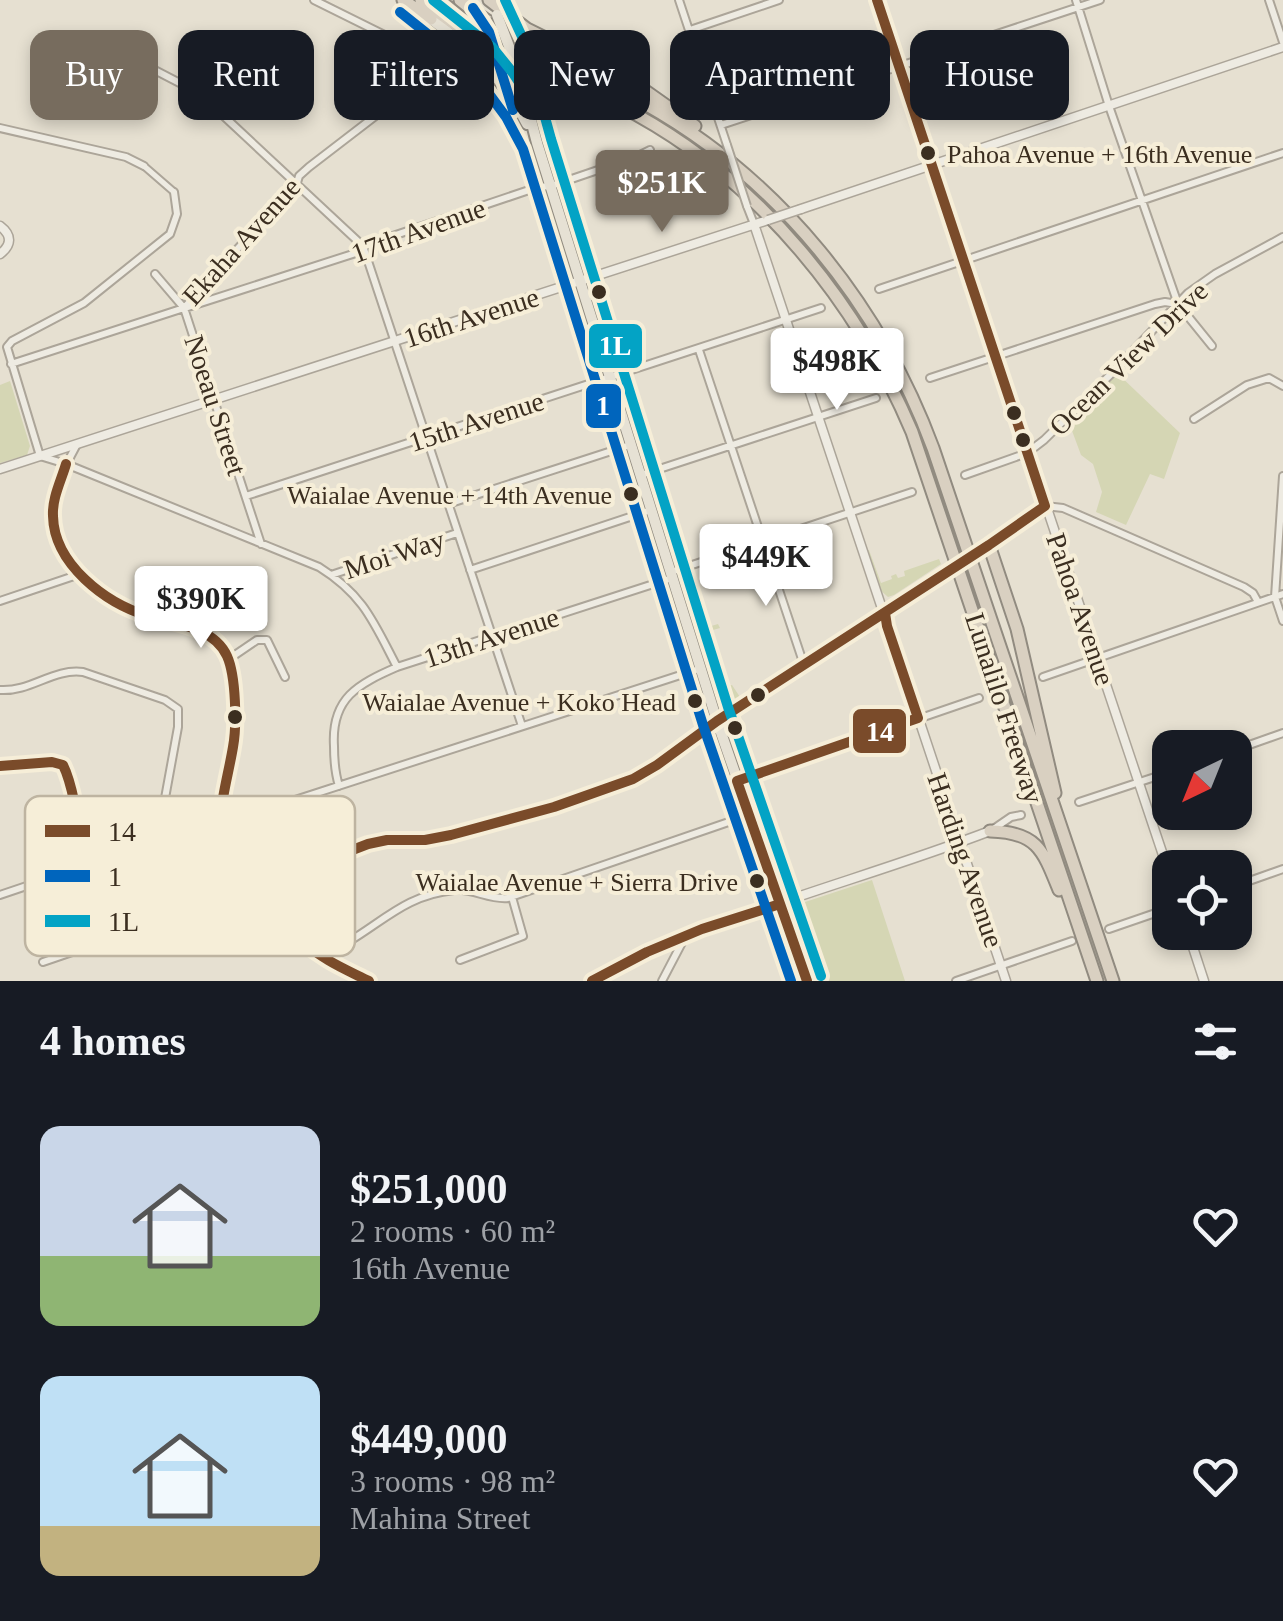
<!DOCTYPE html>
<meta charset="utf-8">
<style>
:root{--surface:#171b24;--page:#242831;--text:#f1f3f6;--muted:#9ea1a6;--accent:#776c5e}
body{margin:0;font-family:Georgia,serif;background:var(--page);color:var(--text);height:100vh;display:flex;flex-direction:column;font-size:38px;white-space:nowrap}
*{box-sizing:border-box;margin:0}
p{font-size:32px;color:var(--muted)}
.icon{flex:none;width:55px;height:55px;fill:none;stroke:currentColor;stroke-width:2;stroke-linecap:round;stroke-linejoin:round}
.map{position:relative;height:981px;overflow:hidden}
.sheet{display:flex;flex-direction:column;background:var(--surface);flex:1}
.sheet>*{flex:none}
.guide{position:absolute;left:30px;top:30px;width:1225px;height:90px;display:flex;gap:20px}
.needle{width:65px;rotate:223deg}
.fabs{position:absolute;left:1152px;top:730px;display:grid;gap:20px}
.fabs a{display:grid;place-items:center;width:100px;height:100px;border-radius:20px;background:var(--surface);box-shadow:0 5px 15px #0003;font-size:50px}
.price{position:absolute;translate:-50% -85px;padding:0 22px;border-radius:10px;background:#fff;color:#222;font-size:32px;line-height:65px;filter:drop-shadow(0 2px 5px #0008)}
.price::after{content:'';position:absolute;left:50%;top:60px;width:30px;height:22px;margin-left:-15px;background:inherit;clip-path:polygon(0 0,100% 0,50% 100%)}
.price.active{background:var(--accent);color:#fff}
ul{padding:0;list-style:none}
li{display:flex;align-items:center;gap:30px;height:250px;padding:0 40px}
li span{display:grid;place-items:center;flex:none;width:280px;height:200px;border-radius:20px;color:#555}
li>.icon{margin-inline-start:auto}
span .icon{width:120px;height:120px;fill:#fffc;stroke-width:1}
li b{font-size:42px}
h2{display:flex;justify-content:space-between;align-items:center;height:120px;padding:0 40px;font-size:42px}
.tag{padding:0 35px;border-radius:20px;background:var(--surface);box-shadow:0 5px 15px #0003;font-size:35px;line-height:90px}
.tag.active{background:var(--accent);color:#fff}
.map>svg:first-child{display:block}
</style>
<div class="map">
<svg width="1283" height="981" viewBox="0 0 1283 981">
<rect width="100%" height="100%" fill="#e6e0d1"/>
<!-- green -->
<path fill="#d5d6b4" d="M1116,372L1180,433L1164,479L1150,474L1126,525L1096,512L1102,492L1093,464L1081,455L1068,420Z
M10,381L30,446L27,455L0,463V385Z
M867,550H869L881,583L892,579L891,576L896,574L898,578L905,576L904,571L939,559L941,564L894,595L888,597L879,589Z
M694,569L700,588L696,590L708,627L718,624L720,628L713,630L715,638L712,640L723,674L721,675L725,686L732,685L740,697L728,704H722L718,699L680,581L682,574Z
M872,880L905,981H824L799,904Z"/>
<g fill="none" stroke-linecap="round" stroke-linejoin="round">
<!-- minor-tunnel -->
<path stroke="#c4bcae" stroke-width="6" stroke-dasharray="6 3" stroke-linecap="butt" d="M1072,941L1109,929"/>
<!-- pedestrian casing -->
<g stroke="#aca599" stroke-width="9">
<path id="pedestrian" d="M144,166L174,192"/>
</g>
<!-- minor casing -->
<g stroke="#aca599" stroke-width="10">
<path id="minor" d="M314,0L443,64
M679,0L727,145
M1076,0L1109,106L1178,304L1212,346
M1269,0L1283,42
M690,30L779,0
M89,36L199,93L363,246L522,726
M721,125L1100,0
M0,128L126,157L144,166
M174,192L177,214L170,234L84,303L12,341L7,347L40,456L66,464L319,567C364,595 374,623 397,667
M747,206L754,224
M155,274L184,308L261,544
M879,289L1283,153
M185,308L359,252L363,246L538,187L551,186L636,157L650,150
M699,350L804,665
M11,364L184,308L297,183L299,176L309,167L443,64L455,56L473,53
M930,378L1155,304L1165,302L1177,304
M1194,419L1247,385L1269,378L1283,386
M76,446C64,468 49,500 53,525C60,564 100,597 134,611C161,622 215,626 227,655C233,669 235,721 234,738C232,783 196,829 244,864C265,880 285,875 308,867
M641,475L876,398
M965,475L1027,453L1044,440L1110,375L1188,293L1215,274L1283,237
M1283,476L1275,597L1283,621
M246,496L821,308
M448,504L630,445
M1045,506L1063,508L1244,587L1253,593L1258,602
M470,570L651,510
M671,572L912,492
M331,575L457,533
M0,601L80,574
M229,659L257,640H267L285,677
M1043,677L1283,594
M0,690C31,692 53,668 83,672L165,700L178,709V727L157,842
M1235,750L1283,733
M737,781L979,698
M339,786C335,773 334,760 334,746C331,698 358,684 397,667L672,578
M1079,802L1170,772
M992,830L1011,817L1021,815
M1235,886L1283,869
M0,895L157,842L218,825L699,669
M1109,929L1170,908
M280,935L290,882L303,869L368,844L387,840H425L451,835L530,814L596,793L647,772L716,722
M320,956C328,948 338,948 348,942C385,920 407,895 454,890C473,888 489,900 508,898L749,815
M460,960L523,936L512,897
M43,962L154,924
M662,981L685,937
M956,981L1072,941"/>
</g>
<!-- tertiary casing -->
<g stroke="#aca599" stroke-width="11">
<path id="tertiary" d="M877,0L1170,876
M801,209L1283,47
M754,224L1006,981
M0,226C12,235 12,245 0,254
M0,469L768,220
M976,554L1045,506
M717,721L951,570
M0,766L52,762L63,765C73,782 71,799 76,817C80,834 102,868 113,883C138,920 190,955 237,944C253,940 264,932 281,935C297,938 308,948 321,956C336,966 353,973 369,981
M1188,932L1204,981
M592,981C717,914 857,882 990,831"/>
</g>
<!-- primary casing -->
<g stroke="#918b80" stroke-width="14">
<path id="primary" d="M431,19C474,51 502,76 527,124
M518,70L537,143L717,721L807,981"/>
</g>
<!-- motorway casing -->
<g stroke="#918b80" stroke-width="15">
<path id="motorway" d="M403,0L431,19
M421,0L482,44
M440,0C497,53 569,78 637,115C761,184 857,302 912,432L1097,981
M460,0C515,47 583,69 645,104C779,179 880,305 933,448L1113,981
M489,0L527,29L630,80L695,126
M989,545L1017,629L1055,793
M990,831C1037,832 1043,850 1059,890"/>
</g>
<!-- pedestrian -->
<use href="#pedestrian" stroke="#eeebe2" stroke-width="5"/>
<!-- minor -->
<use href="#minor" stroke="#eeebe2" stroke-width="6"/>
<!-- tertiary -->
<use href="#tertiary" stroke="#eeebe2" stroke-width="8"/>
<!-- primary -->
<use href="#primary" stroke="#e6e1d4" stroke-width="10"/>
<!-- motorway -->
<use href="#motorway" stroke="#d9d0c1" stroke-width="11"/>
<!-- minor-bridge casing -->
<g stroke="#aca599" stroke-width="10" stroke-linecap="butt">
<path id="minor-bridge" d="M727,145L747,206"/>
</g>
<!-- tertiary-bridge casing -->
<g stroke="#aca599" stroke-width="11" stroke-linecap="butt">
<path id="tertiary-bridge" d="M768,220L801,209
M951,570L976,554"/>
</g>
<!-- primary-bridge casing -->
<g stroke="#918b80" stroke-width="14" stroke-linecap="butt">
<path id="primary-bridge" d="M497,15L518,70"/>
</g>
<!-- minor-bridge -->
<use href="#minor-bridge" stroke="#eeebe2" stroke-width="6"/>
<!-- tertiary-bridge -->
<use href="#tertiary-bridge" stroke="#eeebe2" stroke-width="8"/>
<!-- primary-bridge -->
<use href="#primary-bridge" stroke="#e6e1d4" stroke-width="10"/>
<!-- bus-1 casing -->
<g stroke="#f6eed8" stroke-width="18">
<path id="bus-1" d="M66,464C61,481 52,498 53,516C54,564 105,603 148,616C174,623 214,627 227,656C236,676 237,725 233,747C222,812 196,860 284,877L289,885
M0,766L52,762L63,765C76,791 73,817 88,845C115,893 160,948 222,946C242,945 261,931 281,935C299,938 313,951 328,960C341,968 355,974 369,981
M737,781L918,718L887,626L885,613
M737,781L807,981
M280,935L290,882L303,869L368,844L387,840H425L451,835L554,807L633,779L657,765L717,721L989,545L1045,506L877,0
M592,981L647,952L702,929L780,904"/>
</g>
<!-- bus-2 casing -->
<g stroke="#f6eed8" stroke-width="18">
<path id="bus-2" d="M473,8L489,32L513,110
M400,12L470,68L506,117L523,149L703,725L791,981"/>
</g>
<!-- bus-3 casing -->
<g stroke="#f6eed8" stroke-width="18">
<path id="bus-3" d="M433,0L492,47L513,73L533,104
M505,0L524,41L551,139L728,707L821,976"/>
</g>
<!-- bus-1 -->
<use href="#bus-1" stroke="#7a4b2a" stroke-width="10"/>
<!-- bus-2 -->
<use href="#bus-2" stroke="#0065bd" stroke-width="10"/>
<!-- bus-3 -->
<use href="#bus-3" stroke="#03a3c5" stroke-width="10"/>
</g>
<!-- markers -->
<g fill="#3b2e20" stroke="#f6eed8" stroke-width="4">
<circle cx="928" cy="153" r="9"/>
<circle cx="599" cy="292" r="9"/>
<circle cx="1014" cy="413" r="9"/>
<circle cx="1023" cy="440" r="9"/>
<circle cx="631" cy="494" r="9"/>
<circle cx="758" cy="695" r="9"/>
<circle cx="695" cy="701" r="9"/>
<circle cx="235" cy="717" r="9"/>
<circle cx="735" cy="728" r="9"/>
<circle cx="757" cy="881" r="9"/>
</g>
<g text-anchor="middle" stroke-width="8" stroke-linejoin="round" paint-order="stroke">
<!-- bus labels -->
<g font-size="26" fill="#3b2e20" stroke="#f6eed8" text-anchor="end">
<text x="947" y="163" text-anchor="start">Pahoa Avenue + 16th Avenue</text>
<text x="612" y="504">Waialae Avenue + 14th Avenue</text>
<text x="676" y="711">Waialae Avenue + Koko Head</text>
<text x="738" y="891">Waialae Avenue + Sierra Drive</text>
</g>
<!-- street labels -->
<g font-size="28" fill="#3b2e20" stroke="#f6eed8">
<text transform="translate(418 230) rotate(-20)" y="10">17th Avenue</text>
<text transform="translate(241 241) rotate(-48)" y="10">Ekaha Avenue</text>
<text transform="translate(471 317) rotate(-18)" y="10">16th Avenue</text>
<text transform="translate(1128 358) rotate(-44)" y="10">Ocean View Drive</text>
<text transform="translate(216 405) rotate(72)" y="10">Noeau Street</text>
<text transform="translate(476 421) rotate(-18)" y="10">15th Avenue</text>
<text transform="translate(394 554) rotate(-18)" y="10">Moi Way</text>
<text transform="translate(1081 609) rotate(71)" y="10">Pahoa Avenue</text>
<text transform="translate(491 637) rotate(-18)" y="10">13th Avenue</text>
<text transform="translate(1005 708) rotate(72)" y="10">Lunalilo Freeway</text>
<text transform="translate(966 860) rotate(71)" y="10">Harding Avenue</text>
</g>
</g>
<!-- legend -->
<rect x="25" y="796" width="330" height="160" rx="15" fill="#f6eed8" stroke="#beb4a1" stroke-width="2.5"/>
<rect x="45" y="825" width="45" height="12" fill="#7a4b2a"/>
<rect x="45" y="870" width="45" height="12" fill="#0065bd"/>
<rect x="45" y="915" width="45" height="12" fill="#03a3c5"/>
<g font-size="28" fill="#3b2e20">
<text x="108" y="841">14</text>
<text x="108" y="886">1</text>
<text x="108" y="931">1L</text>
</g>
<g stroke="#f6eed8" stroke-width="4">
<rect x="587" y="322" width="57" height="48" rx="10" fill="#03a3c5"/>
<rect x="584" y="382" width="39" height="48" rx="10" fill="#0065bd"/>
<rect x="851" y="707" width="57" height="48" rx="10" fill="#7a4b2a"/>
</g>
<g font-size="28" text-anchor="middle" font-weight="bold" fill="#fff">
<text x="615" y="355">1L</text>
<text x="603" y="415">1</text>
<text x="880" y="741">14</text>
</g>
</svg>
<div class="fabs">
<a><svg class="needle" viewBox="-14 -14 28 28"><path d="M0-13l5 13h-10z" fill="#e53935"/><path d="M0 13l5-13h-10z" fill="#9ea1a6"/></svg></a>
<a><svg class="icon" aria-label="locate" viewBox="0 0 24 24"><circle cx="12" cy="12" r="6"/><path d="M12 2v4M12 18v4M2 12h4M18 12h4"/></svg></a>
</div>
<b class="price active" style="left:662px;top:235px">$251K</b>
<b class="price" style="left:837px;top:413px">$498K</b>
<b class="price" style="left:766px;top:609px">$449K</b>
<b class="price" style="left:201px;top:651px">$390K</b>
<div class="guide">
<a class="tag active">Buy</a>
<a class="tag">Rent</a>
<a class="tag">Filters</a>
<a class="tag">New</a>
<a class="tag">Apartment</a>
<a class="tag">House</a>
</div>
</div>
<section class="sheet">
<h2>4 homes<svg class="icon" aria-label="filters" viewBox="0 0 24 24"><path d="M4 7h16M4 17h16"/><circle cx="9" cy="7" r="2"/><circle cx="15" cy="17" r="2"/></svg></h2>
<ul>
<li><span style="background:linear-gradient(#c9d6e8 65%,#8fb573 0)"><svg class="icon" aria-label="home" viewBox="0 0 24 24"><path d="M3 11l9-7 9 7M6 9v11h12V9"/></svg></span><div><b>$251,000</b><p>2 rooms · 60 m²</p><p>16th Avenue</p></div><svg class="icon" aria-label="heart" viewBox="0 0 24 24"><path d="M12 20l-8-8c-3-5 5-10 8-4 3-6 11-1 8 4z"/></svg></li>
<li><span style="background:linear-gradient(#bfe0f5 75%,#c2b280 0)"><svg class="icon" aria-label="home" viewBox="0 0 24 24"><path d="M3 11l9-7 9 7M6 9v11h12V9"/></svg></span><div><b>$449,000</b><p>3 rooms · 98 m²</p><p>Mahina Street</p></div><svg class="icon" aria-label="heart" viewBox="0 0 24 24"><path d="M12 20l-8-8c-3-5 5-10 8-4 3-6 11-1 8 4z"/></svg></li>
</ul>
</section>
